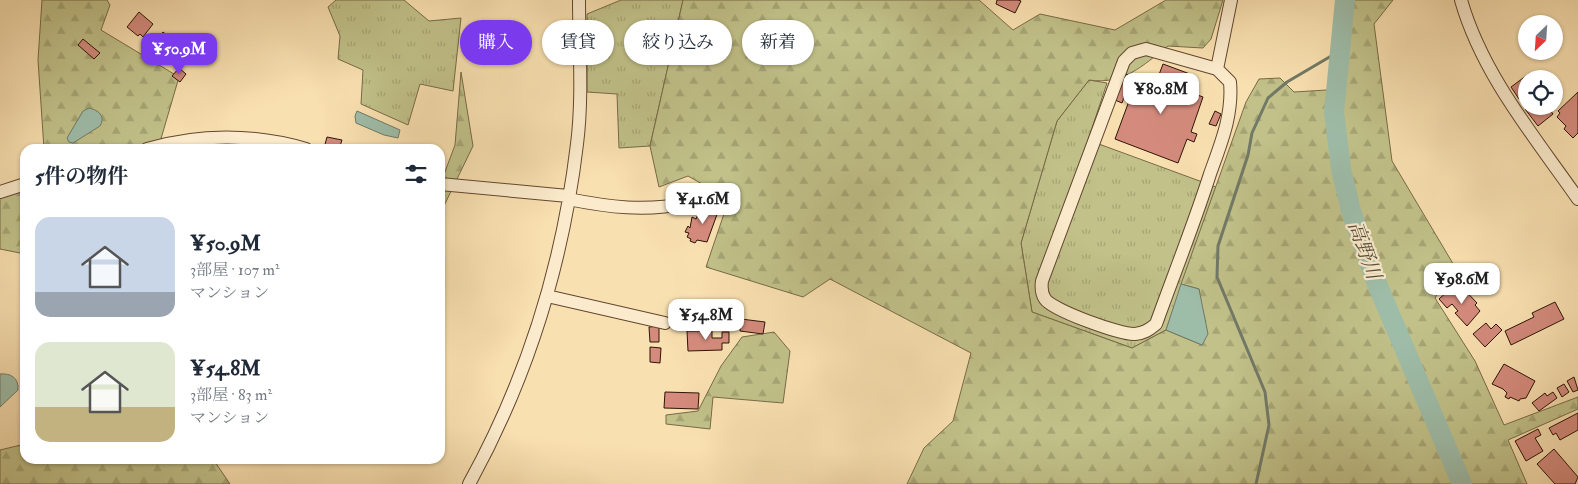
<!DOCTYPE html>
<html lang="ja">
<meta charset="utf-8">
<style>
:root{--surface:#fff;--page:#f6f6f7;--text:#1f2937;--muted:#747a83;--accent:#7c3aed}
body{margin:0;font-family:"IM FELL Double Pica","Noto Serif JP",serif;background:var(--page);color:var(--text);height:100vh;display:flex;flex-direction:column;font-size:19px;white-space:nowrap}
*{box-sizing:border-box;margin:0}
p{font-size:16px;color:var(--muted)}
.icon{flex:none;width:28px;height:28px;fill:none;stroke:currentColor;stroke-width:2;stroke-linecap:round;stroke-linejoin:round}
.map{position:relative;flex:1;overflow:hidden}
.panel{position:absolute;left:20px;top:144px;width:425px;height:320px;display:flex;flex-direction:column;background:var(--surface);border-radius:15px;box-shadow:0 1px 4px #0004}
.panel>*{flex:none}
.top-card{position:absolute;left:460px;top:20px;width:475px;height:45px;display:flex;gap:10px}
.needle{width:32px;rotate:205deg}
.fabs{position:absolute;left:1518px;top:15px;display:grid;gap:10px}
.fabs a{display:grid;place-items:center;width:45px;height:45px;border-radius:50%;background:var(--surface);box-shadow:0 1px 4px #0004;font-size:25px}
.price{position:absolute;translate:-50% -42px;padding:0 11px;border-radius:10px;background:#fff;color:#222;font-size:16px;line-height:32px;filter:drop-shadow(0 1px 2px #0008)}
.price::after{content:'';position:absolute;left:50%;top:30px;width:15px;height:11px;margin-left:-8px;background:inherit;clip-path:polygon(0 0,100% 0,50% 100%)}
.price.selected{background:var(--accent);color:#fff}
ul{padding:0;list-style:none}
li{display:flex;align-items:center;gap:15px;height:125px;padding:0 15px}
li span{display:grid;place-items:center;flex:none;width:140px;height:100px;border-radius:15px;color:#555}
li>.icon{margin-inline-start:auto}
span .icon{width:60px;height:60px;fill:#fffc;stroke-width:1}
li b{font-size:21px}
h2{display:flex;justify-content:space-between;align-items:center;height:60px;padding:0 15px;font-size:21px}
.tag{padding:0 18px;border-radius:22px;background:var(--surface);box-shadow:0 1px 4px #0004;font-size:18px;line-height:45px}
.tag.selected{background:var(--accent);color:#fff}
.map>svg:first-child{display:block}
</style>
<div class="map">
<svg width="1578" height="484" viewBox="0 0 1578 484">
<defs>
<pattern id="grass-tufts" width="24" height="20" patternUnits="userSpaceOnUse" patternTransform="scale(1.25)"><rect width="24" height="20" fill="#c1c189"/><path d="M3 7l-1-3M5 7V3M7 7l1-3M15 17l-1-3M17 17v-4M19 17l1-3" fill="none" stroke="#a6a575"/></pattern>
<pattern id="forest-firs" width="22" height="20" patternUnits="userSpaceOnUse" patternTransform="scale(1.25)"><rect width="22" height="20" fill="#c1c189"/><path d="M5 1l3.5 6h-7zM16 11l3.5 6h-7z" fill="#a6a575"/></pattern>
</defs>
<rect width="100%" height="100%" fill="#f9e0b0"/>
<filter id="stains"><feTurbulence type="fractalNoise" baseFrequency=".004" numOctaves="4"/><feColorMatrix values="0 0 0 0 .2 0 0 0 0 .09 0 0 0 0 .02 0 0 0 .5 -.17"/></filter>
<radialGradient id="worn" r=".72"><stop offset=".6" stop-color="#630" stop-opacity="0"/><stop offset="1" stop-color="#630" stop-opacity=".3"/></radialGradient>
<!-- grass -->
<path fill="url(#grass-tufts)" stroke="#786a47" d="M336,0H404L429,21L461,18L453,91L420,84L408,125L361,104L363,70L338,59L340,36L328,7Z
M621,0H683L650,146L619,148L617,94L587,92V14Z
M1089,80L1107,83L1088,140L1216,187L1166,330L1132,348L1032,312L1021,243L1057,121Z"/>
<!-- forest -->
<path fill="url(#forest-firs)" stroke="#786a47" d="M42,0H107L110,5L101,30L179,77L158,149H44L38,60Z
M683,0H979L1013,30L1040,14L1115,30L1166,0H1223L1211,39L1203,48L1168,46C1142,66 1124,85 1089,80L1057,121L1021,243L1032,312L1132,348L1166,330L1202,345L1199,289L1181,284L1246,102L1259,79L1280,78L1294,92L1343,89L1353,0H1393L1374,24L1392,161L1455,267L1435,298L1475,361L1504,425L1578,397V409L1508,440L1527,484H907L924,448L953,421L971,353L830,279L803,297L706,267L729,199L688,176L659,187L650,146Z
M461,72L473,146L440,214V185L455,145Z
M25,179V254L0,249V188Z
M774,332L790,351L783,403L713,397L710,429L666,424V415L698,411L721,366L742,337Z
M25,444V459H213L230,484H0V450Z"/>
<!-- water -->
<path fill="#9ebda9" stroke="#717967" d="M89,108C98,110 106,116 100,126L73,143L69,142L67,138L83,111Z
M357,111L400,130L398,138L384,135L356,123L355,116Z
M1181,284L1199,289L1208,334L1202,345L1166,330Z
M0,374C11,373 19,378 18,390L0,407Z"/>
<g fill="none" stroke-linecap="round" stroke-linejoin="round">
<!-- stream -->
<path stroke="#717967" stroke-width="3" d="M1256,484L1269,425L1265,392L1217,277L1218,246L1248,155L1252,133L1268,98L1287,82L1338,52"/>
<!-- river -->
<path stroke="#9ebda9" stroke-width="20" d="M1345,0L1334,112L1341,169L1351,211L1377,284L1462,484"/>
</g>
<!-- building -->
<path fill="#d48b7d" stroke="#2e1405" d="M997,0H1018L1021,1L1015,13L996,4Z
M139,12L153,24L143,37L140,34L138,36L127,27Z
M163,32L173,40L175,37L187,47L174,63L152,46Z
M83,39L100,53L94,59L78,45Z
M1163,64L1190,74L1184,90L1203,97L1191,132L1197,134L1194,142L1187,139L1178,163L1115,139L1139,74L1157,80Z
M179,68L186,74L180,82L172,76Z
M1530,73L1534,79H1526V94L1519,99L1511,87Z
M1125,74L1132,76L1122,103L1115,100Z
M1578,92V133L1573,138L1564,129L1566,126L1557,117L1560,113L1558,111Z
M1529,106H1547L1553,114L1538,126L1525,109Z
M1215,111L1221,114L1216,126L1209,124Z
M327,137L342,140L339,149L324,148Z
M710,204L719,209L707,242L697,240L695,243L690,241L691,239L687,237L689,233L685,232L688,226L690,228L692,217L696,219L699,212L702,213L705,207L708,208Z
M1461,286L1477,303L1475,305L1480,311L1467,326L1455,313L1458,311L1452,304L1447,308L1439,299L1448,291L1451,295Z
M1555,302L1564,319L1511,345L1505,331L1534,317L1532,313Z
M741,319L765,322L763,334L740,331Z
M1486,323L1491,329L1496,324L1502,330L1485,347L1473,334Z
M659,326V342H650L649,327Z
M687,331H712V338H722V332H729V343H722V350L688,351Z
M650,347L661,348L660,363L650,362Z
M1504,364L1535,381L1526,398L1520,399L1519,401L1510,397L1509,399L1505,397L1507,393L1503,389L1492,384Z
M1574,377L1578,390L1573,392L1567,381Z
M1564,384L1569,392L1562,397L1557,388Z
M665,392L699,393L698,409L664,408Z
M1553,392L1557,398L1539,411L1532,403L1545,393L1547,396Z
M1578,413V430L1560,440L1556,433L1553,435L1549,428Z
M1538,429L1541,435L1535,438L1543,451L1526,461L1515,441Z
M1554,449L1578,477L1575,484H1555L1537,464Z"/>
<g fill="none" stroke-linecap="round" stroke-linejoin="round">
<!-- minor casing -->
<g stroke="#614730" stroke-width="14">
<path id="minor" d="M1461,0C1482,74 1534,136 1578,199
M1146,49L1217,69L1230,82C1233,115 1221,143 1210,174C1194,224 1174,274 1156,324C1149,330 1144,333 1135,334C1121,335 1052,310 1045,299C1041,293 1041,288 1042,281L1124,61L1132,53Z
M1217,69L1231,0
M147,149C199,134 254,134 306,149
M440,184L568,196
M0,192L25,184
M568,199C608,207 646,212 686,203
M547,296L665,323
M469,484C527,379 563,262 577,144C583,97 579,47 579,0"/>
</g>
<!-- minor -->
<use href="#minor" stroke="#fbebcc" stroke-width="12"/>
</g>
<g text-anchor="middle" stroke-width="4.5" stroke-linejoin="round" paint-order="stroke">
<!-- water labels -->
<g font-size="20" font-style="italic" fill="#554f3e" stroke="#fbebcc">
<text transform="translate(1365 250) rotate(70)" y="7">高野川</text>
</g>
</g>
<rect width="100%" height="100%" filter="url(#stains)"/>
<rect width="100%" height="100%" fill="url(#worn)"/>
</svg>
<div class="fabs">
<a><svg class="needle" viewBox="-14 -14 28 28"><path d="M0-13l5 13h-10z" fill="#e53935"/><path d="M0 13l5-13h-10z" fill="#747a83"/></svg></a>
<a><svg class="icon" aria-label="locate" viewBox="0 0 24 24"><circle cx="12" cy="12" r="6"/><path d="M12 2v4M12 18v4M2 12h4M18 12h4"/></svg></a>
</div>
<b class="price selected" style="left:179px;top:75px">¥50.9M</b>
<b class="price" style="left:1161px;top:115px">¥80.8M</b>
<b class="price" style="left:703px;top:225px">¥41.6M</b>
<b class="price" style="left:1462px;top:305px">¥98.6M</b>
<b class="price" style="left:706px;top:341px">¥54.8M</b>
<div class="top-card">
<a class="tag selected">購入</a>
<a class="tag">賃貸</a>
<a class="tag">絞り込み</a>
<a class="tag">新着</a>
</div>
<section class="panel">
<h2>5件の物件<svg class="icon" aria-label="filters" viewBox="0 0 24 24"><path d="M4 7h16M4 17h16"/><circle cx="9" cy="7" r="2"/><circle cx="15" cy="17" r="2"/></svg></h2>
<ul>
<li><span style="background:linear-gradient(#c9d6e8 75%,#9aa5b1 0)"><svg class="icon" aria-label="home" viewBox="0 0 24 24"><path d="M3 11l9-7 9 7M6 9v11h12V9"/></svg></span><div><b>¥50.9M</b><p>3部屋 · 107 m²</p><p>マンション</p></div></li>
<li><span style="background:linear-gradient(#dfe7d0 65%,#c2b280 0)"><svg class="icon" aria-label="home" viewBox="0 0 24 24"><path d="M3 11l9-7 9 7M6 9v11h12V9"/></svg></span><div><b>¥54.8M</b><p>3部屋 · 83 m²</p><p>マンション</p></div></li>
</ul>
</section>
</div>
